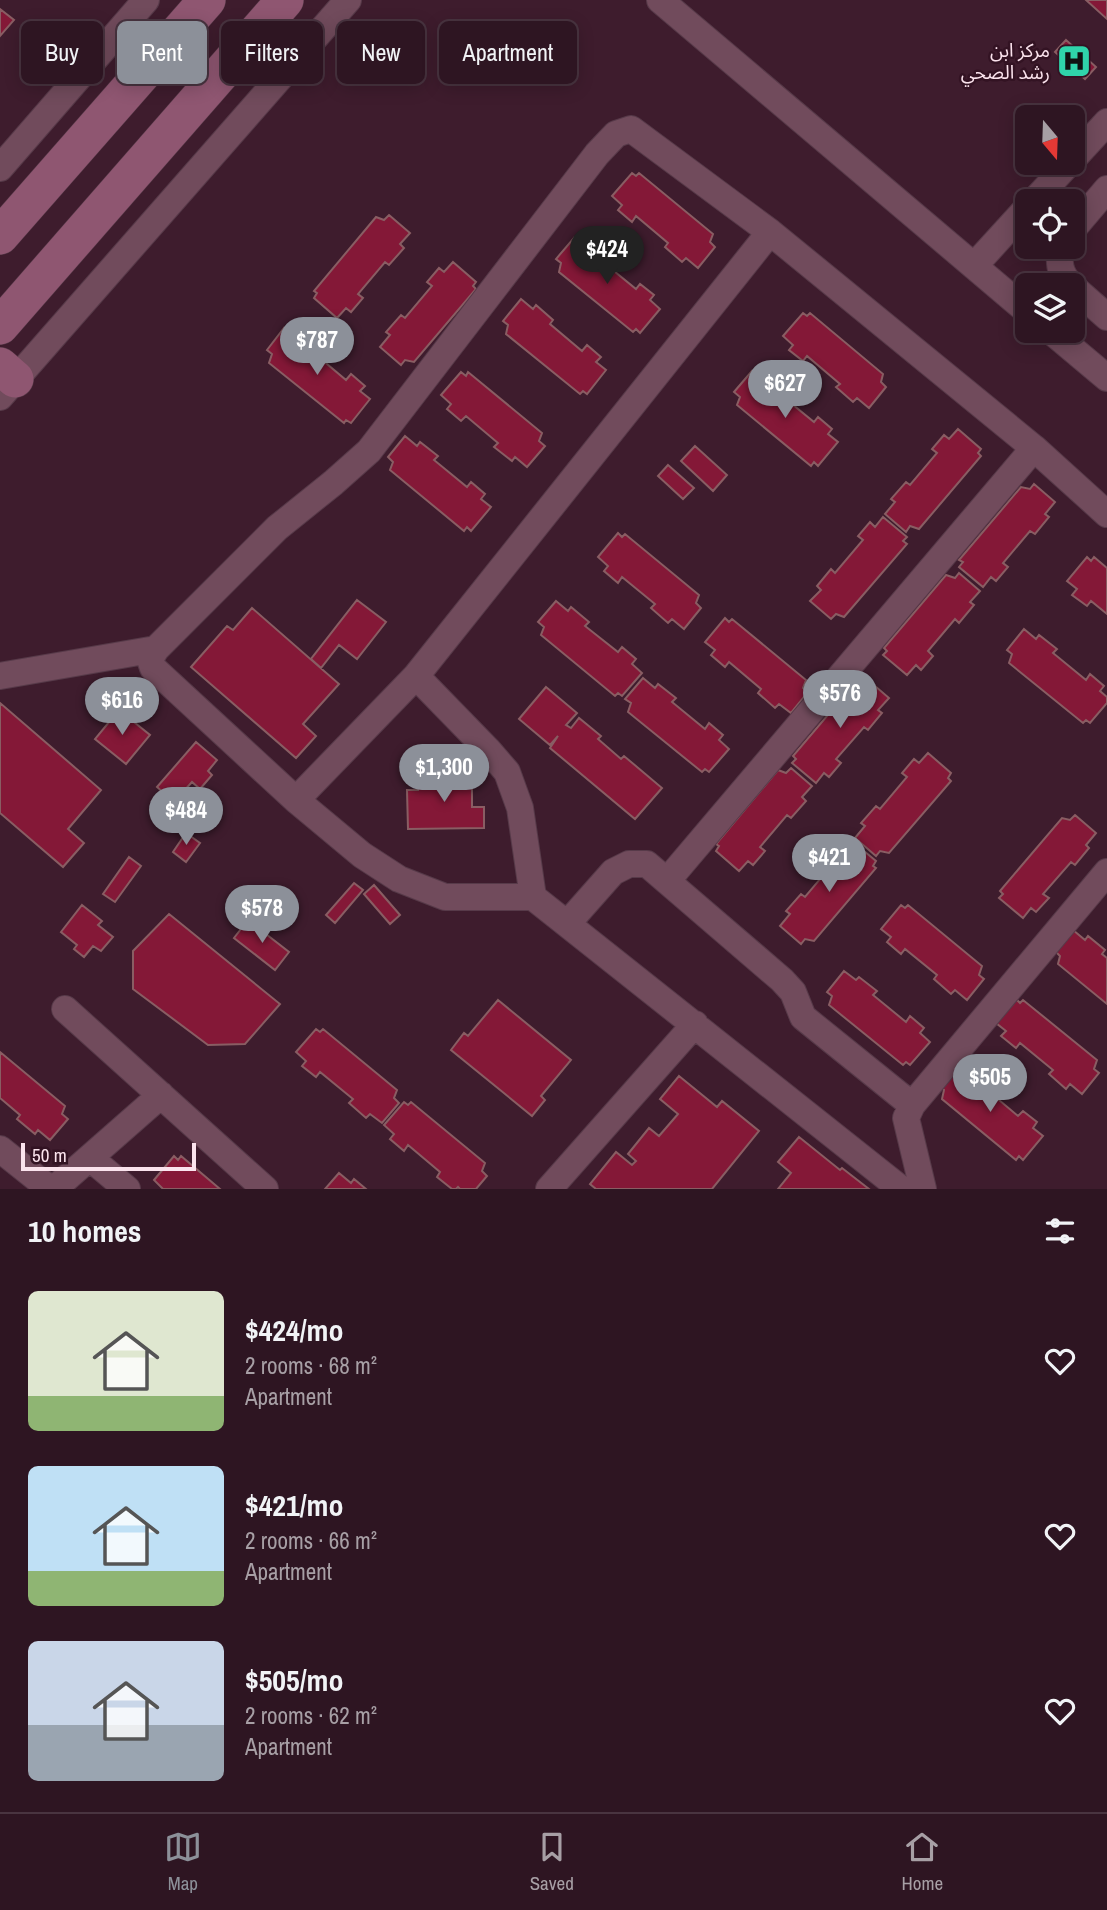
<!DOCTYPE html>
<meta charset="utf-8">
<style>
:root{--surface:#2e1522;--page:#3a222f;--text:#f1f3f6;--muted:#a79fa5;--line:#493440;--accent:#8c9099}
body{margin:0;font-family:"Archivo Narrow","Noto Sans Arabic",sans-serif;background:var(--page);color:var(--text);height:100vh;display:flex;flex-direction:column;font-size:26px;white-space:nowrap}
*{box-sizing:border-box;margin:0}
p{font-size:23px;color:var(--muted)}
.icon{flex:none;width:38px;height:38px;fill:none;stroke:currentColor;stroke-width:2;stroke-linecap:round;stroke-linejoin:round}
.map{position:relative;height:1189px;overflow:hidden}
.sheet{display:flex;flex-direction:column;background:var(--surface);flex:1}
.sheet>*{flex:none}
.guide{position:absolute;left:21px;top:21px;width:700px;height:63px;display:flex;gap:14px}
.needle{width:46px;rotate:161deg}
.tools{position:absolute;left:1015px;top:105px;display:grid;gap:14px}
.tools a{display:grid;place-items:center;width:70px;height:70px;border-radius:10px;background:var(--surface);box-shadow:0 4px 18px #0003,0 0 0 2px var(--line);font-size:35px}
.scale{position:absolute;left:21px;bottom:18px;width:175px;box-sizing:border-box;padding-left:7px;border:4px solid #fbe3ed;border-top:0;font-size:19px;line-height:24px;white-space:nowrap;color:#fbe3ed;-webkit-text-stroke:5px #331323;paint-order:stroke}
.price{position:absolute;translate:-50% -60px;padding:0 16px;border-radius:24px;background:var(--accent);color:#fff;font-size:23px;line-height:46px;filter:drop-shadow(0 2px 4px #0008)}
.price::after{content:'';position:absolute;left:50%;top:42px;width:21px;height:16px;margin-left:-10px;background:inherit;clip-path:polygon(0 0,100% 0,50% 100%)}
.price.active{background:#222;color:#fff}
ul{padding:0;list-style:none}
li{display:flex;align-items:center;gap:21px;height:175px;padding:0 28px}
li span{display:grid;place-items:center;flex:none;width:196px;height:140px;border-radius:10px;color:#555}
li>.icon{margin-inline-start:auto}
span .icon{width:84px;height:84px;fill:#fffc;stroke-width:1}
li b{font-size:30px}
h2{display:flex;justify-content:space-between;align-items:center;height:84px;padding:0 28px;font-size:30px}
.tag{padding:0 24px;border-radius:10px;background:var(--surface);box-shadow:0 4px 18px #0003,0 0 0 2px var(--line);font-size:24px;line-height:63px}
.tag.active{background:var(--accent);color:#fff}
.tabs{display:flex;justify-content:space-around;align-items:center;height:98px;border-top:2px solid var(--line);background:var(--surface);font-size:19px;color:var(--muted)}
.tabs a{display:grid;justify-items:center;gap:4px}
.tabs .active{color:var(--accent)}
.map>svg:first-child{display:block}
</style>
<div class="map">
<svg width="1107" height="1189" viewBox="0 0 1107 1189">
<rect width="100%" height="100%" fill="#3e1c2d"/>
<!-- building -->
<path fill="#841837" stroke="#895d63" stroke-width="2" d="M1086,0H1107V19Z
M0,9L14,20L0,36Z
M1066,40L1096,67L1085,79L1055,52Z
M632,173L636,176L639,173L713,234L710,242L715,247L698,268L686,258L682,262L665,247L668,243L636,216L632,222L618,210L622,205L612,196Z
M389,215L410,233L400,244L404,248L389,265L385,262L358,294L363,298L351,312L346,308L337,318L314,298L317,293L314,291L376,217L384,220Z
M574,238L586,248L589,244L606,258L603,262L636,289L640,284L654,295L650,300L660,309L640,333L636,329L633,332L559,272L561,263L556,259Z
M453,262L476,282L473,286L476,289L414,362L405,360L401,365L380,347L390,335L386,332L401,315L405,318L432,286L427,282L439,268L444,272Z
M521,299L533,309L536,305L553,320L550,324L582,351L587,345L601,357L596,362L606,370L587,394L583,391L580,394L506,334L508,325L503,321Z
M803,313L807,316L810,313L883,374L881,382L886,387L869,408L857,398L853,402L836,387L840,384L807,356L803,361L789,350L793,345L783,336Z
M284,328L296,338L300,334L317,349L314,353L346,380L351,374L365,386L360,391L370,399L351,423L346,420L344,423L269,363L272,354L267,350Z
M752,371L764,381L767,377L784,391L781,395L814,422L818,417L832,429L828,434L838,442L818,466L814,462L811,466L737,405L740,397L734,392Z
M461,372L466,376L468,372L542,433L539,441L545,446L527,467L515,457L512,461L494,447L498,443L466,416L461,421L447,409L451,404L441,395Z
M958,429L981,449L978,453L981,456L919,529L910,526L906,532L885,514L895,502L891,499L906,482L910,485L937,453L932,449L944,435L949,439Z
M405,436L417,446L420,442L438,456L434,460L467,487L471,482L485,494L481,499L491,507L471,531L467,527L464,531L390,470L393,462L388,457Z
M695,446L727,475L713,491L681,461Z
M668,465L694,488L683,499L658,476Z
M1034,484L1055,502L1045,514L1049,517L1035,534L1030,531L1003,563L1008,567L996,581L991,577L983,587L959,567L963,562L959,560L1021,487L1030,489Z
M883,517L907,537L903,541L907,544L844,617L836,614L831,619L810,601L821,590L817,586L831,569L835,573L863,540L858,536L870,522L875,527Z
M618,533L622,537L625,534L699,595L696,603L701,608L684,629L672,619L668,623L651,608L655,604L622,577L618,583L604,571L608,566L598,557Z
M1087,557L1091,561L1094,557L1107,568V614L1091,601L1087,606L1072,595L1077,589L1067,581Z
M959,573L980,591L970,602L974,605L959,623L955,619L928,651L933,656L921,670L916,665L907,675L883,655L887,651L884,648L946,575L955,578Z
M357,600L386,622L357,659L339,645L321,668L311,659Z
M556,601L568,611L571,607L589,622L585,626L618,652L622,647L636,659L632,664L642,673L622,696L618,693L615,696L541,635L544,627L538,622Z
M252,608L339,684L303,724L316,736L296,758L191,667L227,626L233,630Z
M725,618L729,622L732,619L806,680L803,688L808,692L791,713L779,704L775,708L758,693L761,689L729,662L725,667L711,655L715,650L705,642Z
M1024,629L1036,639L1039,635L1057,649L1053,653L1086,680L1090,674L1104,686L1100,691L1107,697V703L1090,723L1086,720L1083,723L1009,663L1012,654L1007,650Z
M643,678L655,688L658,684L676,698L672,702L705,729L709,723L723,735L719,740L729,749L709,772L705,769L702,772L628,712L631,703L625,699Z
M868,680L889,698L878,710L882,713L868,730L864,727L836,759L841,763L829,777L824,773L816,783L792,763L796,759L793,756L855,683L863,686Z
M546,687L577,713L566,725L571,728L579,718L601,736L598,739L621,759L624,756L662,788L635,819L550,748L558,736L550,745L519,719Z
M0,703L101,790L68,829L84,843L63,867L0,813Z
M119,710L150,735L126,764L95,739Z
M196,742L217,760L208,771L212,775L200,789L192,782L174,802L157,787Z
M928,753L951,773L948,778L951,781L889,853L880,851L876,856L855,838L865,826L861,823L876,806L880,809L907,777L902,773L914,759L919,763Z
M791,768L812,786L802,797L806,801L791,818L787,815L760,847L765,851L753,865L748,861L739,871L716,851L719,846L716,844L778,770L786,773Z
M472,774V807H484V828L408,829L407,790H418V775Z
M1075,815L1096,833L1086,845L1089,848L1075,865L1071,862L1043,894L1049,898L1036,912L1031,908L1023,918L999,898L1003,894L1000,891L1062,818L1070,820Z
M186,833L200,843L186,862L173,852Z
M853,842L876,861L873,866L876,868L814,941L805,939L801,944L780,926L790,914L786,911L801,894L805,897L832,865L827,861L839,847L844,852Z
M129,857L141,866L115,902L103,894Z
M354,883L363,890L335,923L326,915Z
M374,885L400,915L390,924L364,894Z
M82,905L102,921L98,925L113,937L101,951L93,946L84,957L74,949L77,945L61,932Z
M901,905L905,908L908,905L982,966L979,975L984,979L967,1000L955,990L951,994L934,979L937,975L905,949L901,954L887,942L891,937L881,929Z
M169,914L280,1004L245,1044L208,1045L133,989V951Z
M248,920L289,952L275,970L234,938Z
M1073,930L1085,940L1088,936L1105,950L1102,954L1107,958V1004L1058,964L1060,956L1055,951Z
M844,971L856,980L859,977L877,991L873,995L906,1022L910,1016L924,1028L920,1033L930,1042L910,1065L906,1062L903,1065L829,1005L832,996L827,992Z
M1016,999L1020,1003L1023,1000L1097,1060L1094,1069L1099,1073L1082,1094L1070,1084L1066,1089L1049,1074L1053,1070L1020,1043L1016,1048L1001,1036L1006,1031L996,1023Z
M498,1000L571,1060L541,1096L545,1100L532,1116L451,1050L464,1033L468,1036Z
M316,1029L320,1032L323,1029L397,1090L394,1098L399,1103L382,1123L370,1114L366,1118L349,1103L353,1099L320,1072L316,1077L302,1066L306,1061L296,1052Z
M0,1052L65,1106L62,1114L68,1119L50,1140L38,1130L35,1134L17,1119L20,1115L0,1098Z
M957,1065L969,1075L972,1071L989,1085L986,1089L1018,1116L1023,1111L1037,1122L1033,1128L1043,1136L1023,1160L1019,1156L1016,1160L942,1099L944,1090L939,1086Z
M679,1076L717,1107L722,1101L759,1131L712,1189H596L590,1184L616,1152L632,1165L636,1161L628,1154L649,1128L659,1136L678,1114L660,1099Z
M404,1102L408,1105L411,1102L485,1163L482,1171L487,1176L476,1189H460L458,1187L456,1189H452L437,1177L440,1172L408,1145L404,1151L390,1139L394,1134L384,1125Z
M799,1137L840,1170L842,1168L869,1189H778L791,1173L778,1162Z
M174,1156L178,1160L181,1156L220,1189H163L154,1180Z
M339,1173L351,1183L354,1179L366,1189H325Z"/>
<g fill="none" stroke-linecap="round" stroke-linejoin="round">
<!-- street casing -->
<g stroke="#573a49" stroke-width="28">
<path id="street" d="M660,0L1027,311
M1073,159L1107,122
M0,168L146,0
M1034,201L1069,163
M1073,229L1107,189
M1060,247C1059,263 1059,273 1071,285
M974,266L1027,208
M1073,287L1107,317
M1051,331L1107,378
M0,397L348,0
M0,676L156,649
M416,676L488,750L507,772L520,808L533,897L901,1189
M296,800L416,676L770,232
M667,881L1034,448
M533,897H445L399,879L362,855L296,800L153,668L150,659L156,649L277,528L333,483L369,451L597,154L616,134L631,129L770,232L1034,448L1107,514
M567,924L613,872L629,864H647L782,980L793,992L803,1017L912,1105
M65,1009L265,1189
M0,1149L50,1189
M90,1158L127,1189
M54,1189L161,1095
M549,1189L695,1024
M923,1189L906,1118L912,1105L1107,872"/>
</g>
<!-- secondary casing -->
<g stroke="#573a49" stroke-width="38">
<path id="secondary" d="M0,236L207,0
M0,326L285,0
M0,366L15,379"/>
</g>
<!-- street -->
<use href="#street" stroke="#714b5c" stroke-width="26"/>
<!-- secondary -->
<use href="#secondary" stroke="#8f5671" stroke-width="37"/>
</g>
<!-- icons -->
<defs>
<g id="hospital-square" transform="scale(1.75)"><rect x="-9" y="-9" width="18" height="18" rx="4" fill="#2fd4aa" stroke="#331323"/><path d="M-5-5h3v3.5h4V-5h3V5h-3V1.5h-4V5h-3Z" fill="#111"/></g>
</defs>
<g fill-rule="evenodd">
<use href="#hospital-square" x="1074" y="61"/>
</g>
<g text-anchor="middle" stroke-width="5" stroke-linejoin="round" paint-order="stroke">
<!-- poi labels -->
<g font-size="19" fill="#fbe3ed" stroke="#331323" text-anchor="end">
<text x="1050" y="57">مركز ابن<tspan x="1050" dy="22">رشد الصحي</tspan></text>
</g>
</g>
</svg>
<div class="tools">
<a><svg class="needle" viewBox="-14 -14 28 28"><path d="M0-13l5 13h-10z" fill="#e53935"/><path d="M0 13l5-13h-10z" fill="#a79fa5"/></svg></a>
<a><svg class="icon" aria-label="locate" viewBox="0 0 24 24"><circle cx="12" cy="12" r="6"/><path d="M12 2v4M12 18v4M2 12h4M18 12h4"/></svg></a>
<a><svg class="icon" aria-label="layers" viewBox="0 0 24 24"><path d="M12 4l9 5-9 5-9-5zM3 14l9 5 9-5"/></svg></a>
</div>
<div class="scale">50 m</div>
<b class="price active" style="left:607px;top:286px">$424</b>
<b class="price" style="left:317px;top:377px">$787</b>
<b class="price" style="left:785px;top:420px">$627</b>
<b class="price" style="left:840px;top:730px">$576</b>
<b class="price" style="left:122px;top:737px">$616</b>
<b class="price" style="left:444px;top:804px">$1,300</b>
<b class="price" style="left:186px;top:847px">$484</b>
<b class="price" style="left:829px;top:894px">$421</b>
<b class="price" style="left:262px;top:945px">$578</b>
<b class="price" style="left:990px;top:1114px">$505</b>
<div class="guide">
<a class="tag">Buy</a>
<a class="tag active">Rent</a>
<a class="tag">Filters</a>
<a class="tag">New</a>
<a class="tag">Apartment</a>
</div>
</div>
<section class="sheet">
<h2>10 homes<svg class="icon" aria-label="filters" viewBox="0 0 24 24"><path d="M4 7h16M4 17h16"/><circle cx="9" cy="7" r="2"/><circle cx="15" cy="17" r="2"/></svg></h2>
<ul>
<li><span style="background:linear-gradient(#dfe7d0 75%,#8fb573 0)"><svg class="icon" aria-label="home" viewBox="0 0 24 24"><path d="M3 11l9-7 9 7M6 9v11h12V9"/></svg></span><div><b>$424/mo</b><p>2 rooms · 68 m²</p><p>Apartment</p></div><svg class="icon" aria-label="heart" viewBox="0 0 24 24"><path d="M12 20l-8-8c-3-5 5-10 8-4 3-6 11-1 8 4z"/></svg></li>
<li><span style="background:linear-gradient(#bfe0f5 75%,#8fb573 0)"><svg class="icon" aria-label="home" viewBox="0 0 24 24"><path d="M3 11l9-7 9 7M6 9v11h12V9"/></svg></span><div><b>$421/mo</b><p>2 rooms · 66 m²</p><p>Apartment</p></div><svg class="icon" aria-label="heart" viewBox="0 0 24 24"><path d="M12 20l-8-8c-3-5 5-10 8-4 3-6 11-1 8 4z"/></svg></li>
<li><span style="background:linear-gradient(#c9d6e8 60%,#9aa5b1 0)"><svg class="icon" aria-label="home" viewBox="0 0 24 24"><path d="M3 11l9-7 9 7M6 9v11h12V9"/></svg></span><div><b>$505/mo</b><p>2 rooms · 62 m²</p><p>Apartment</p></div><svg class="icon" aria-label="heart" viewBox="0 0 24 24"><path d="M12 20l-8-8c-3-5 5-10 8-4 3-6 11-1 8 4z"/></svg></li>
</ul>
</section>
<nav class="tabs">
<a class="active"><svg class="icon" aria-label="map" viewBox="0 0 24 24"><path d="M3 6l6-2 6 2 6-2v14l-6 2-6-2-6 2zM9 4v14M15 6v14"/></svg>Map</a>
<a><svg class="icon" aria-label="saved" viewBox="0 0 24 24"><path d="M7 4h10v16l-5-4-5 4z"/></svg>Saved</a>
<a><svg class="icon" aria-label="home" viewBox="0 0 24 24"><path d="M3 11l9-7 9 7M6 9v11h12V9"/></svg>Home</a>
</nav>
